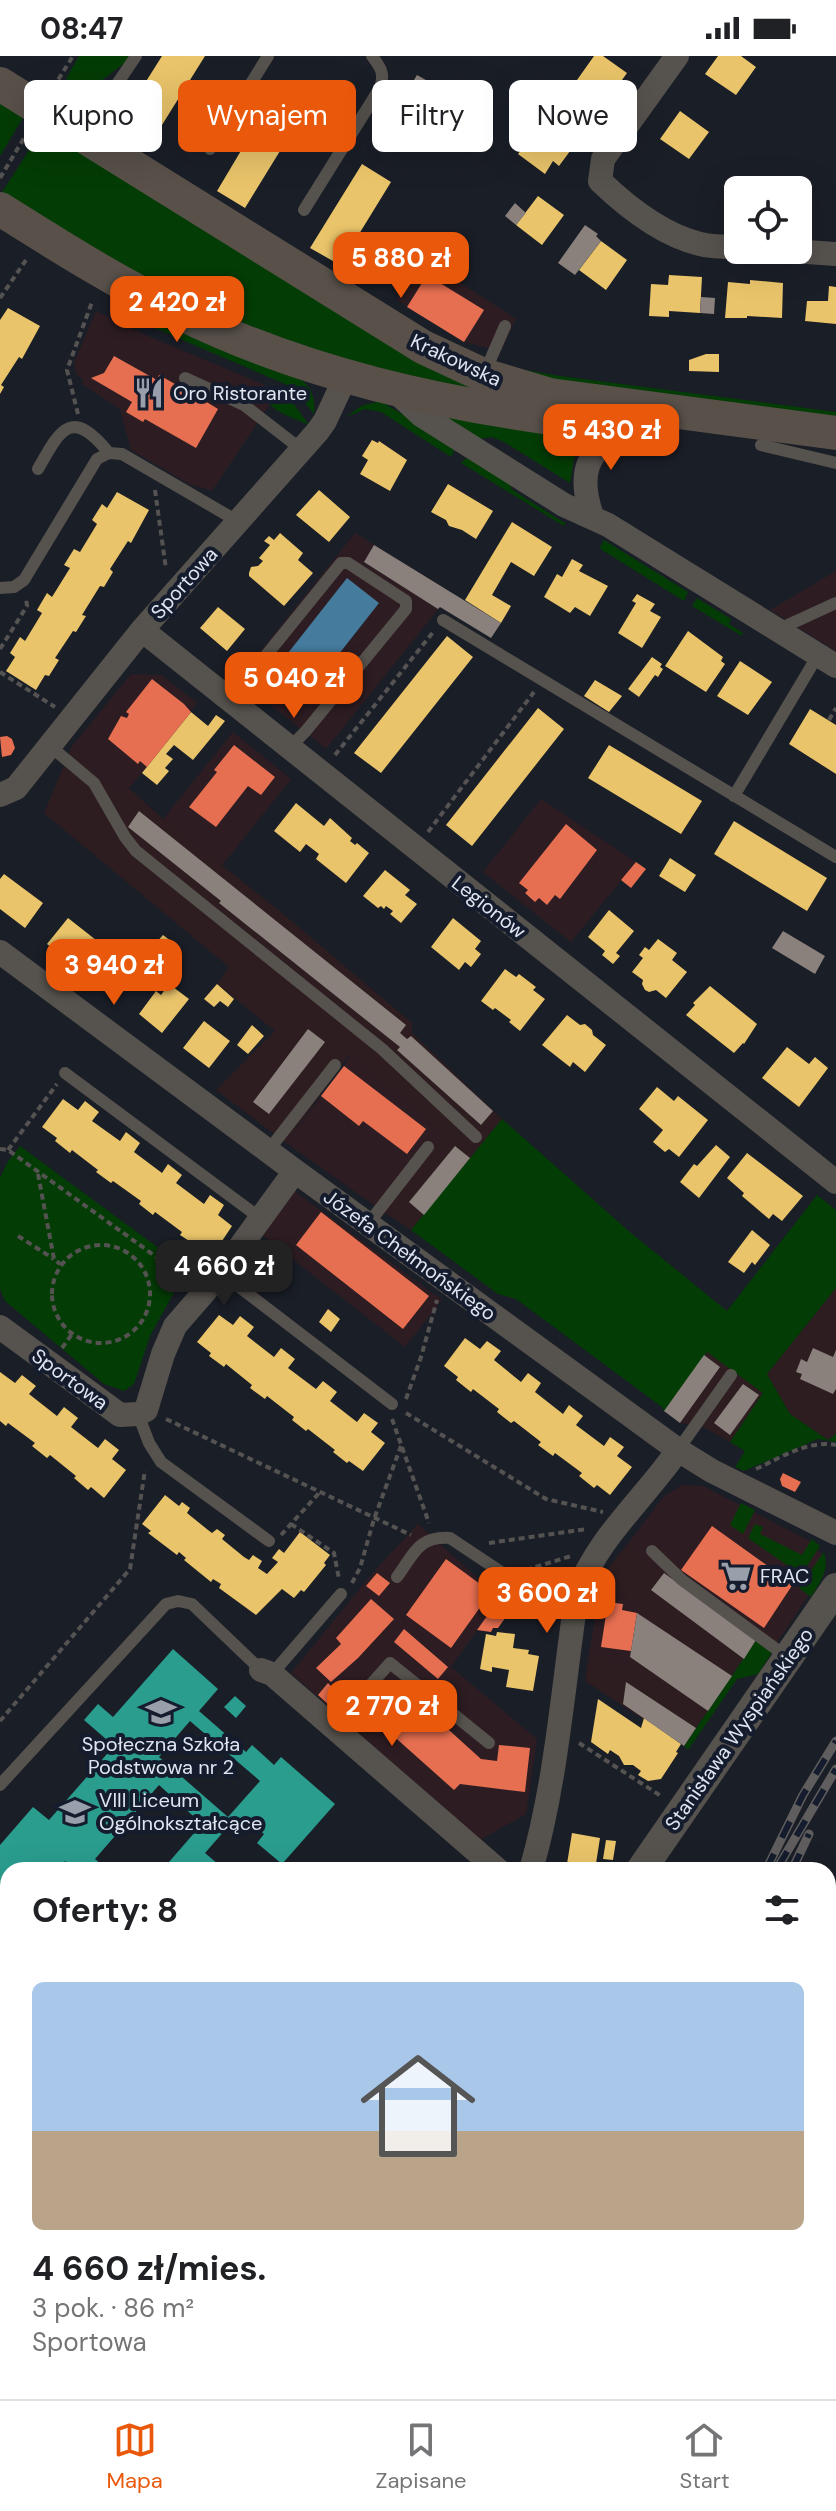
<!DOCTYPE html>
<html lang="pl">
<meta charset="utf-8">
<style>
:root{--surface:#fff;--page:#f2f2f2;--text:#202124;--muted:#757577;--line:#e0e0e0;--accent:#ea580c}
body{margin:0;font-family:"DM Sans",sans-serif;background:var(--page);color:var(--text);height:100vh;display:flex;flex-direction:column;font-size:30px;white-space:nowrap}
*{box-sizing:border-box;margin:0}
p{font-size:26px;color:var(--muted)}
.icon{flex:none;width:44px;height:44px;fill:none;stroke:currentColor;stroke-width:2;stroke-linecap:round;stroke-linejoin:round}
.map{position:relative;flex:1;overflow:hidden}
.sheet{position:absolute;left:0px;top:1806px;width:836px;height:538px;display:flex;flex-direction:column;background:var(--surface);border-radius:24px 24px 0 0;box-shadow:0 8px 32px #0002}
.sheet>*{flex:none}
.hud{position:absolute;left:24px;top:24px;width:788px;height:72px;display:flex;gap:16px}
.tools{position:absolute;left:724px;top:120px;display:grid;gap:16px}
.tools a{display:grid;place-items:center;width:88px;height:88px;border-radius:12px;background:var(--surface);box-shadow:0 8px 32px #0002;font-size:40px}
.price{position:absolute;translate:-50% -68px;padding:0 18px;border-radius:16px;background:var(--accent);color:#fff;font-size:26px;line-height:52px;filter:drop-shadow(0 2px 4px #0008)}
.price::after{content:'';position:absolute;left:50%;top:48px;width:24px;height:18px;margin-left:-12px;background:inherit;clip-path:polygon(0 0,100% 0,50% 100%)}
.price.current{background:#222;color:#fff}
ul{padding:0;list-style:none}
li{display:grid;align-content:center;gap:16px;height:424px;padding:0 32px}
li+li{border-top:2px solid var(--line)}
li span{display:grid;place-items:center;height:248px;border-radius:12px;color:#555}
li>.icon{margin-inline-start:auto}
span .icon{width:144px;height:144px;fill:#fffc;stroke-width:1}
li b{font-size:34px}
h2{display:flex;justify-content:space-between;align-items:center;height:96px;padding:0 32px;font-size:34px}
.pill{padding:0 28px;border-radius:12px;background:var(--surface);box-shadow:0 8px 32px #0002;font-size:28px;line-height:72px}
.pill.current{background:var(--accent);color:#fff}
.status{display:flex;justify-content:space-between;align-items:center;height:56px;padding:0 40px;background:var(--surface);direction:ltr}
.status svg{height:22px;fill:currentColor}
.tab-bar{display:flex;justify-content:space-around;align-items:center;height:112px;border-top:2px solid var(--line);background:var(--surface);font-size:22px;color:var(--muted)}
.tab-bar a{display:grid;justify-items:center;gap:4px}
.tab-bar .current{color:var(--accent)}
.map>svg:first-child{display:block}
</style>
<div class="status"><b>08:47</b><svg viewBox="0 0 49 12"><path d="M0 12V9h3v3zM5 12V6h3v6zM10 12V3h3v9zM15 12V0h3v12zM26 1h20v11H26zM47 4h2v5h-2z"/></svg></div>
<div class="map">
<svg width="836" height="2343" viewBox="0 0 836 2343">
<rect width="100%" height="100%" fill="#1a1e27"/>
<!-- commercial -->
<path fill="#2d1d23" d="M421,204L430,207L516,263L501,295L464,286L397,244Z
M96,255L148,280L272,332L270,348L212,435L189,428L131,394L120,353L82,328L83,324L76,318L74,307Z
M355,477L449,535L440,551L326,693L238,623Z
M836,515V595L770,554Z
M131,618L162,619L197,647L142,717L129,732L115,739L105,724L72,690Z
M233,676L291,723L221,811L163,763Z
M541,743L636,806L571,886L483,816Z
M351,996L444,1081L385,1157L286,1087L344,1010Z
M293,1134L442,1244L405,1291L263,1180Z
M682,1429L703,1430L812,1486L824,1501L822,1519L771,1596L626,1490L664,1440Z
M418,1468L500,1542L451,1611L537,1683L526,1758L480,1784L291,1617L376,1513Z
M600,1533L638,1548L630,1601L626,1608L590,1592Z"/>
<!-- industrial -->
<path fill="#2d1d21" d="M72,690L105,724L115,739L129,732L163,763L276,852L412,967V977L502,1063L411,1174L385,1157L443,1080L351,996L286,1087L216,1034L275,975L217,928L229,911L44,757Z
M836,1232V1378L828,1384L790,1358L767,1318Z
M707,1295L763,1337L730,1386L703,1371L680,1367L664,1355Z
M626,1490L756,1584L684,1690L585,1625L590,1592L625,1608L630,1601L638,1548L600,1533L605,1516Z"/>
<!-- green -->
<path fill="#043c05" d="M79,0H131L127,5L101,25V35L85,52L66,34L67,21Z
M0,45L24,60L0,100Z
M45,69L490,338L338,305L173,239L1,138Z
M125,251L288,314C306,325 317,336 314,358L292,331L150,270L123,256Z
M509,311L560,320L836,356V366L587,335Z
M264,330L288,340L309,369C289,359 263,355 264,330Z
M380,345L456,390L451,401L381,356L365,353L346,361L361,350Z
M427,354L588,378L574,403L570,427L504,386L492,381L472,384Z
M474,401L511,427V433L563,466L565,467L564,470L461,407L465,403Z
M604,484L688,536L684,545L602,494L600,491Z
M697,542L731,563L729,568L743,577L742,580L692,550Z
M502,1063L631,1177L727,1255L817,1139L836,1154V1232L767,1318L790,1358L828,1384L836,1378V1386L818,1383L744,1415L735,1411L745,1395L730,1386L763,1337L707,1296L664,1355L662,1351L516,1243L498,1238L411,1174Z
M20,1090L187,1213L150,1280L134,1328L124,1335L104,1328L5,1245L0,1233V1122L7,1107Z
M741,1447L755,1454L743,1478L730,1469Z
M755,1468L763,1471L760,1478L802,1499L812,1483L820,1490L801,1519L748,1482Z
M824,1496C830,1514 820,1526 811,1541L799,1532Z
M757,1583L770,1592L771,1598L758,1618L737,1623L688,1694L684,1690Z
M0,1923L8,1930V2157L0,2151Z
M0,2165L8,2172V2240L4,2245L0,2242Z"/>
<!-- homes -->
<path fill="#e9c46a" d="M162,0H205L147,93L116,73Z
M594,0H603L627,17L607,45L577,24Z
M718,0H741L756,11L736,39L705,18Z
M267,51L296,69L245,152L217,135Z
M680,55L709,76L689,103L660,83Z
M550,61L579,83L559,110L553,105L545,118L518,98L527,86L531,88Z
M362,108L391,126L340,209L310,192Z
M757,123L790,125V134H756Z
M538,140L564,159L542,189L516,169Z
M601,185L627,204L606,234L579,214Z
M669,219L702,221L700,257L669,255V261L649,260L651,228L668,229Z
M750,224L783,227L782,262L747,260V262H725L728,226L750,228Z
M829,230L836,231V268L805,265L807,245H828Z
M8,252L40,270L22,303L19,301L1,329L4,331L0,338V264Z
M706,298H719V316L689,315V304Z
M372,384L378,387L379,385L407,404L390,435L360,418L368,404L362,400Z
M448,428L493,455L476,483L462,474L449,470L446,464L431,456Z
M319,434L350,461L329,486L296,459Z
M117,436L149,454L131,487L128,485L110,513L113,516L104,531L100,530L82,559L86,560L76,576L73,575L55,602L59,604L49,620L45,619L36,634L6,615L15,601L10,597L20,581L25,585L42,557L37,554L47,537L52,541L70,512L64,509L74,493L80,496L97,468L92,464L102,448L107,452Z
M512,466L552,491L534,520L511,506L492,539L511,550L501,567L465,544Z
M280,477L303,497L298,504L313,517L284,550L249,520V517L251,511L258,510L263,505L259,502L270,489L264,485L269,480L274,484Z
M572,503L583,509L579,515L608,530L590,560L575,551L570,557L544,541L557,518L562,521Z
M637,538L655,548L650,555L661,561L642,592L618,577L636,547L632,545Z
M218,551L245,573L227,595L200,572Z
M688,575L723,601L721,605L725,608L706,636L665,610Z
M447,580L473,601L381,717L354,697Z
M652,601L662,608L660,611L663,613L658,621L655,619L639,641L628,633Z
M740,605L772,626L748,659L717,640Z
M595,624L622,640L609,656L584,640Z
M538,652L564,673L472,790L446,769Z
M810,653L836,669V718L789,688Z
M191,656L208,670L216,659L225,665L193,704L174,689L166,698L173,703L165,712L169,715L157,729L142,717Z
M609,689L702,745L681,778L588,722Z
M296,747L324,770L330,762L352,782L350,785L355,789L357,787L369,797L346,827L316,803L319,798L306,788L300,796L274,775Z
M734,765L827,822L807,855L714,798Z
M670,802L696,819L685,836L659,820Z
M385,814L410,834L405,839L417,848L401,867L390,858L393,855L386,850L384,853L381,850L378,852L363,840Z
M4,818L43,847L25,872L0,853V823Z
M609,854L634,875L616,897L620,900L613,908L602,899L605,895L588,881Z
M68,862L96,884L76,910L47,888Z
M453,862L481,885L475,893L481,898L471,911L465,906L459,914L431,891Z
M163,879L179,891L164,910L147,897Z
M658,883L677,897L672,904L687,916L666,942L656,934L649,936L645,934L642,928L643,924L632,916L643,902L639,899L645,891L649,894Z
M112,899L136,917L117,941L94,923Z
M505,913L516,921L519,918L536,931L533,934L545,943L520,975L509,966L511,964L495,952L493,954L481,945Z
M169,928L189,943L162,977L139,958L156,935L161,939Z
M217,928L234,943L228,951L220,945L214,951L204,943Z
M710,930L757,968L744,988L743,987L734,997L686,959L695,949L693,947Z
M567,959L580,969L585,968L592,974L593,979L606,989L585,1016L573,1006L570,1011L542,989Z
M204,965L230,985L209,1012L183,992Z
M252,969L264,980L248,998L237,989Z
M787,991L809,1008L815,1001L828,1012L799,1051L762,1022Z
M657,1031L674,1045L678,1040L708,1064L679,1101L669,1093L665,1096L653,1086L663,1074L639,1053Z
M63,1043L78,1054L85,1045L99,1056L92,1065L120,1085L126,1076L140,1087L134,1096L162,1117L168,1108L182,1119L176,1127L204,1148L210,1139L224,1149L218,1159L232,1170L212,1200L180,1179L182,1176L155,1156L153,1159L139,1148L141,1145L113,1125L111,1127L96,1116L98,1114L72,1094L70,1097L55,1085L57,1082L42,1071Z
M716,1089L730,1101L699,1142L680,1126L694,1108L697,1110Z
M747,1097L803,1140L782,1165L773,1158L769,1163L742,1140L744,1137L727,1122Z
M752,1174L770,1189L755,1209L752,1206L744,1217L728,1206Z
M328,1253L340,1263L331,1276L319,1266Z
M219,1259L233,1269L240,1260L254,1271L247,1280L274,1301L281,1292L295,1303L288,1312L316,1333L323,1325L337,1336L330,1345L357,1366L364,1357L378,1367L371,1376L385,1387L363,1415L349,1405L347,1407L333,1396L335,1394L308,1373L306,1375L292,1364L294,1361L267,1340L265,1343L250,1332L252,1329L226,1308L224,1311L209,1300L211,1297L197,1286Z
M465,1282L480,1293L487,1285L501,1295L494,1304L521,1326L528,1317L541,1327L535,1336L563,1358L569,1349L583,1360L576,1369L604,1390L610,1381L624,1391L617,1400L632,1411L610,1439L597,1429L594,1432L579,1420L582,1417L555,1397L553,1400L538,1389L541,1386L514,1365L511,1367L497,1356L499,1353L473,1333L471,1336L456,1324L458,1321L444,1310Z
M0,1316L15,1327L22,1319L36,1330L29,1338L57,1360L64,1351L78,1362L71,1371L98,1392L105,1383L119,1394L112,1403L126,1414L104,1442L91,1431L88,1434L74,1422L76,1420L50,1399L47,1402L32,1390L35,1387L8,1367L6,1370L0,1365Z
M165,1439L179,1450L182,1446L190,1452L187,1457L208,1474L212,1477L217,1473L225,1479L222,1483L244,1501L249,1504L253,1499L262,1505L258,1512L267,1518L278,1506L272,1502L279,1493L284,1497L300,1476L330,1499L324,1507L326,1509L304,1536L301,1534L294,1542L282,1533L256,1559L219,1532L221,1528L213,1523L211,1526L184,1504L186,1502L179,1496L177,1499L148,1477L151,1475L142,1468Z
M497,1576L515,1578L513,1592L529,1594L528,1598L539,1600L533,1635L506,1631L509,1614L492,1611V1616L480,1613L486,1578L496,1580Z
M598,1643L641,1672L644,1662L681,1688L676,1696L678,1697L661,1723L648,1725L638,1719L641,1715L633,1709H624L619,1700L610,1694L608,1698L591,1686Z
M572,1777L600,1782L595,1814H566Z
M606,1784L616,1785L613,1804L603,1803Z"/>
<!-- shops -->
<path fill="#e76f51" d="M427,219L484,254L464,286L407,251Z
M114,300L157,324L159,319L191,337L194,342L199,345L200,342L218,353L196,392L145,363L143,366L126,356L132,346L91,322L104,317Z
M152,623L184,648L191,656L147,711L140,705L138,708L108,683L121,660L127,662L129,658L126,656Z
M7,680L12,683L15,692L11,699L2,701L0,681Z
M234,689L275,721L261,739L248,730L216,771L189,751L217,716L214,714Z
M566,768L597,794L560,843L555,839L547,849L539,842L535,846L525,837L528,834L519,827Z
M636,806L646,813L631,832L621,824Z
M344,1010L426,1073L407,1098L363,1065L359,1070L321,1040Z
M321,1156L429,1240L403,1273L296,1189Z
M783,1417L801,1426L795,1436L782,1430L780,1423Z
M712,1470L793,1528L764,1572L681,1514Z
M446,1503L491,1536L451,1592L406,1559Z
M377,1517L390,1527L379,1540L366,1530Z
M500,1542L513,1551L498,1572H493L491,1576L477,1574Z
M371,1543L394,1563L358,1602L331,1626L316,1612L341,1588L336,1582Z
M615,1547L623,1548L622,1554L637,1557L631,1595L601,1591L607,1552L614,1553Z
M404,1573L448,1611L438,1623L394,1586Z
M328,1627L342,1641L332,1652L318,1639Z
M408,1637L481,1703L497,1705L499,1689L530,1692L525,1736L460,1728L454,1734L380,1668Z
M385,2336H437L434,2343H402Z"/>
<!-- schools -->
<path fill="#2a9d8f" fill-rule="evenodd" d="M173,1593L218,1633L199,1655L246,1696L252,1689L274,1709L281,1701L335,1748L282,1808L257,1787L264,1778L251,1767L244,1775L233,1765L205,1797L225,1814H162L202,1768L159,1729L95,1803L108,1814H75L65,1805L58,1814H8V1860L0,1853V1789L33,1751L49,1764L114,1690L84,1664L98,1648L113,1661ZM190,1665L260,1725L228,1761L159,1701Z
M235,1640L246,1650L236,1662L224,1651Z"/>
<!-- public -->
<path fill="#457b9d" d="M347,522L379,547L298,650L266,625Z"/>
<!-- industry -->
<path fill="#8a817c" d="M417,19L433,28L403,78L387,69Z
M790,125L807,127L804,163H798V134H790Z
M515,147L526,157L516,169L505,160Z
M585,169L598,178L596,180L601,185L575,219L558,207Z
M701,241L715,242L714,258L700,257Z
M374,489L501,567L491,582L440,551L438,553L364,506Z
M139,755L406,969L400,977L407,983L411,980L493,1055L481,1069L397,994L400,991L219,847L221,845L128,771Z
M783,875L825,900L815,918L772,892Z
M308,973L325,986L269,1058L253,1046Z
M455,1090L470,1102L424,1159L409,1146Z
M813,1292L833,1301L836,1294V1333L833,1338L800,1323L802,1318L796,1316L801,1303L807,1306Z
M704,1299L720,1311L680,1367L664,1355Z
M743,1328L759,1339L730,1379L714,1367Z
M664,1517L756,1584L744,1603L651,1534Z
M637,1557L732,1620L708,1655L630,1601Z
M626,1626L696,1672L684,1690L623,1648Z
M781,2336H808L806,2343H779Z"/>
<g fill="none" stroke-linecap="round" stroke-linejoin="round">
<!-- stream -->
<path stroke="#020328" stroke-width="6" d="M450,2343L452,2336"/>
<!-- path -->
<path stroke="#555352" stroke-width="4" stroke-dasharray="6 4" stroke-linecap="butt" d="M53,32L73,0
M0,122L27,77
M0,242L26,204
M78,358L67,314L92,246
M155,434L166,513
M0,593L27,550L26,543
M0,616L55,651
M829,664L836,652
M335,699L434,575
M428,776L534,636
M0,1093L8,1094L187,1223
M8,1094L57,1028
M38,1118L54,1203L60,1208
M18,1180L54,1203
M52 1238a49 49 0 1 1 98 0a49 49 0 1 1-98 0Z
M62,1292L72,1278
M406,1343L421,1301L437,1244
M406,1357L546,1443L603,1456
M166,1363L411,1479
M392,1363L429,1467
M756,1413C782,1401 807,1384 836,1389
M291,1468L334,1497L339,1523
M281,1479L320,1436
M489,1487L587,1473
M526,1514L571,1500
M352,1527L360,1512L374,1463L401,1390
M0,1665L130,1513L145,1414
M579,1687L661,1740"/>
<!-- service -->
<path stroke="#56524d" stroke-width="12" d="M84,77L136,0
M210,93L268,0
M304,154L380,32C385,18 381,12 372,0
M485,316L505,270
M185,322L244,349L302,394
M761,389L836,407
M38,413C60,374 71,350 109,397
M0,532L14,531L24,524L97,403L109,397L122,398L239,466
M443,564L836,801
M777,574L836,547
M230,644L341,507H348L406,545V553L305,676L289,692
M50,690L94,727L125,781L136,795L382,993L476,1081
M734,740L818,599
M65,1017L260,1162
M268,1095L335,1009
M368,1168L428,1091
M221,1217L392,1348
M138,1358L149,1387L161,1406L269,1485
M678,1394L731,1319
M652,1495L682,1524L787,1601
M397,1521C414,1498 418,1480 450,1482L573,1564
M272,1618L341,1538
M333,1671L390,1607L489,1687
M0,1729L166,1548L178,1545L192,1548L261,1614
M72,2343L76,2336"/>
<!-- minor -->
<path stroke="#56524d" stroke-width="24" d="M677,0L603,103L600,125C627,151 663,179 700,188C712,191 726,191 738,191
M777,194L836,198
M394,334L421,359L564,449L608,469L836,610
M592,460C577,416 587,396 624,371
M142,574L836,1126
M0,739L16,732L142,574L318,375L325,365L346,320
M0,896L295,1115L678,1394L712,1415L836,1477
M0,1271L120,1359L138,1358L146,1354L163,1298L175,1270L221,1217L295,1115
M261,1614L272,1618L498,1814
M531,1814C557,1724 563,1629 577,1537C598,1481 644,1443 678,1394
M0,2158L8,2164
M365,2343L367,2336"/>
<!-- tertiary -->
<path stroke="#56524d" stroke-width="30" d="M641,1814L836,1532
M265,2343L275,2336"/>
<!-- secondary -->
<path stroke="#585049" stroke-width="34" d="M0,28L423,291L483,319L550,339L836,377
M0,153C59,190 117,227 180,257C306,319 441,348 579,366"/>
<!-- rail casing -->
<g stroke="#5f5d5d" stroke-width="9">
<path id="rail" d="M778,1811L836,1713
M766,1814L803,1739L836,1685
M792,1814L809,1778
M828,2012L836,1987
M478,2343L481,2336
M498,2343L501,2336
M520,2343L522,2336
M538,2343L540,2336
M560,2343L562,2336
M576,2343L578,2336
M598,2343L600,2336
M622,2343L624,2336
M723,2343L725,2336"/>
</g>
<!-- rail -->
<use href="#rail" stroke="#141c2d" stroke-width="6" stroke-dasharray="18" stroke-linecap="butt"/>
</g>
<!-- icons -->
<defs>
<g id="restaurant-bare" transform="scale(2.4)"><path d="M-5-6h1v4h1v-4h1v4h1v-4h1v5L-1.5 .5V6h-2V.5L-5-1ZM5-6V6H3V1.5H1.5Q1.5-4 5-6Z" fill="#9aa0ab" stroke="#141c2d" stroke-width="2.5" paint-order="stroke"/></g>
<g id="supermarket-bare" transform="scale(2.4)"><path d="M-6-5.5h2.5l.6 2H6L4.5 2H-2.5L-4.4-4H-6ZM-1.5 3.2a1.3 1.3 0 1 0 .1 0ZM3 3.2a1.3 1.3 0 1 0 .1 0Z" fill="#9aa0ab" stroke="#141c2d" stroke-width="2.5" paint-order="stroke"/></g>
<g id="school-bare" transform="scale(2.4)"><path d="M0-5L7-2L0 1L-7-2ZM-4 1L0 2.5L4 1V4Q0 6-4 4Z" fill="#9aa0ab" stroke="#141c2d" stroke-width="2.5" paint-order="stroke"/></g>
</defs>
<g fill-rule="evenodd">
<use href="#restaurant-bare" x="149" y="337"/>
<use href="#supermarket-bare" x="736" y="1520"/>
<use href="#school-bare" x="161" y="1656"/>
<use href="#school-bare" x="75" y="1756"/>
</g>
<g text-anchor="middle" stroke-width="8" stroke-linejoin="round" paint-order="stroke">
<!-- street labels -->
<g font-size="20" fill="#dfe6f2" stroke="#141c2d">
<text transform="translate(456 304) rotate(25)" y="7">Krakowska</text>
<text transform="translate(184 527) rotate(-48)" y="7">Sportowa</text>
<text transform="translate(489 851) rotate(38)" y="7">Legionów</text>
<text transform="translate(410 1199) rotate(36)" y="7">Józefa Chełmońskiego</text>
<text transform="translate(70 1323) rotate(36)" y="7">Sportowa</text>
<text transform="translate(739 1673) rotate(-55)" y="7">Stanisława Wyspiańskiego</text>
</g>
<!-- poi labels -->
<g font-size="20" fill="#dfe6f2" stroke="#141c2d" text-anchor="start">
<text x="173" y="344">Oro Ristorante</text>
<text x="760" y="1527">FRAC</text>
<text x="161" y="1695" text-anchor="middle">Społeczna Szkoła<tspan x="161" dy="23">Podstwowa nr 2</tspan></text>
<text x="99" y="1751">VIII Liceum<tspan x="99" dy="23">Ogólnokształcące</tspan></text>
</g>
</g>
</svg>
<div class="tools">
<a><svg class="icon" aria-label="locate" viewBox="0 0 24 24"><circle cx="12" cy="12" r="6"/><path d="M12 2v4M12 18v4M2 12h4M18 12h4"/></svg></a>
</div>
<b class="price" style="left:401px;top:244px">5 880 zł</b>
<b class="price" style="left:177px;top:288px">2 420 zł</b>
<b class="price" style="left:611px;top:416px">5 430 zł</b>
<b class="price" style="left:294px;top:664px">5 040 zł</b>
<b class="price" style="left:114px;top:951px">3 940 zł</b>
<b class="price current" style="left:224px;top:1252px">4 660 zł</b>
<b class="price" style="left:547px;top:1579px">3 600 zł</b>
<b class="price" style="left:392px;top:1692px">2 770 zł</b>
<div class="hud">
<a class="pill">Kupno</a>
<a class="pill current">Wynajem</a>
<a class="pill">Filtry</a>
<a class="pill">Nowe</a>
</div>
<section class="sheet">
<h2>Oferty: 8<svg class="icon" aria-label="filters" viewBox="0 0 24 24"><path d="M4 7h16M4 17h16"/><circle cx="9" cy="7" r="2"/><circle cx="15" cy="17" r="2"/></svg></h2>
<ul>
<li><span style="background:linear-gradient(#a9c7e8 60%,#b9a48a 0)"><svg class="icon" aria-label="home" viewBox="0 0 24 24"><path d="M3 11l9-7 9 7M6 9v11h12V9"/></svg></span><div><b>4 660 zł/mies.</b><p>3 pok. · 86 m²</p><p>Sportowa</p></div></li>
</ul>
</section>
</div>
<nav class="tab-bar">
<a class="current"><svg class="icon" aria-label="map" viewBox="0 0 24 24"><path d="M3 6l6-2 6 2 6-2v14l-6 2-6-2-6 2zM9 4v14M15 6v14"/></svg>Mapa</a>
<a><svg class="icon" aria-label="saved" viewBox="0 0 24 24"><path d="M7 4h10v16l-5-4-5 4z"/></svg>Zapisane</a>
<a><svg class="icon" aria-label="home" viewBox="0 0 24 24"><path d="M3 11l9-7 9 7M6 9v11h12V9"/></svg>Start</a>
</nav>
